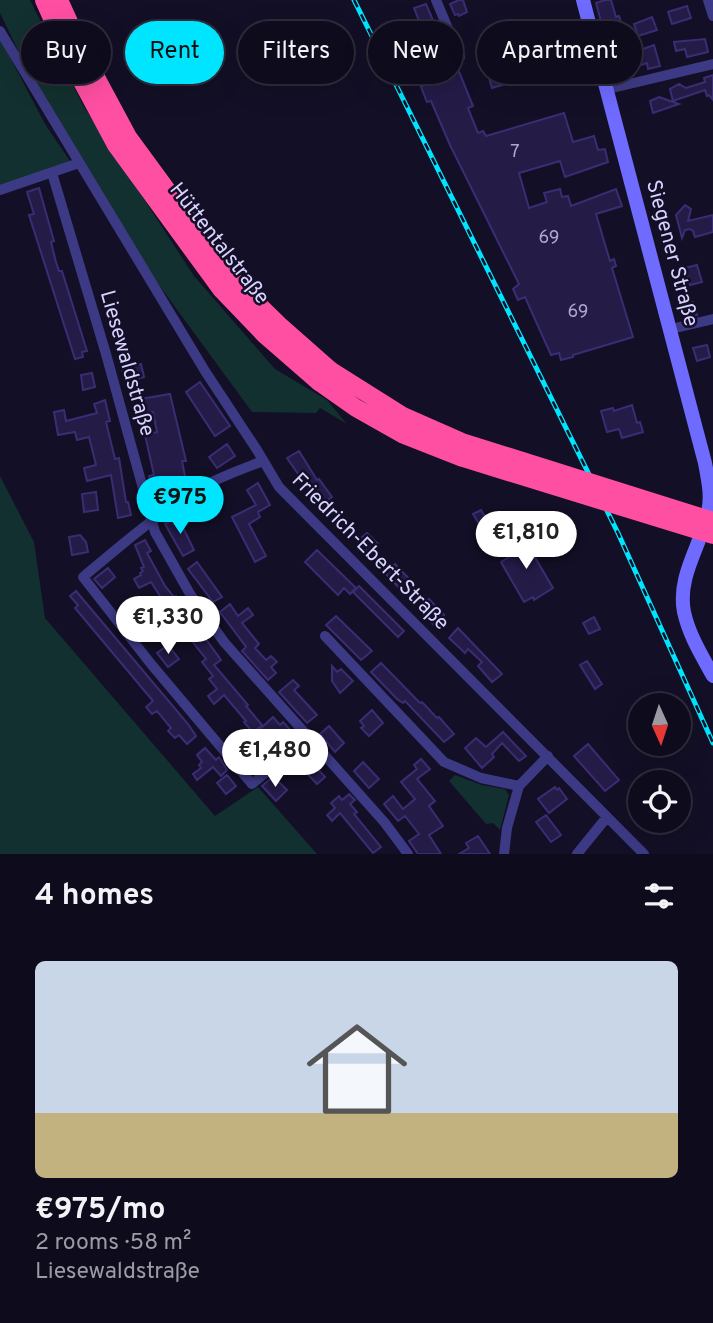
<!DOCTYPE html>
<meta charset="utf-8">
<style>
:root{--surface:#0e0b1c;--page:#171425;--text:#f1f3f6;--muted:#9b9ba3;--line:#2e2b3b;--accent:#00e5ff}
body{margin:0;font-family:Overpass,sans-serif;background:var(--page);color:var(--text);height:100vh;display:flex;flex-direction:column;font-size:26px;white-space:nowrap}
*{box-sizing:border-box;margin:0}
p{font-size:23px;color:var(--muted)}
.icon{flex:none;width:38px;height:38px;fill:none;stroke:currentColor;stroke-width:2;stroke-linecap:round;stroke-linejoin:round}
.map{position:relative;height:854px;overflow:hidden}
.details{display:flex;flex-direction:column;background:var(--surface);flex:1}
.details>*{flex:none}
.guide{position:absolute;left:21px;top:21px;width:672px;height:63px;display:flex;gap:14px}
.needle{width:46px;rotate:177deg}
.fabs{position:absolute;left:628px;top:693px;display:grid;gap:14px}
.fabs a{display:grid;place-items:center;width:63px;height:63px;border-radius:50%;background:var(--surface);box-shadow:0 7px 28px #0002,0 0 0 2px var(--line);font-size:35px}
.price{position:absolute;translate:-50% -60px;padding:0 16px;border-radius:24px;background:#fff;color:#222;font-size:23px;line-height:46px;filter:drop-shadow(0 2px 4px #0008)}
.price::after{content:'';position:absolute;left:50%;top:42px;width:21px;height:16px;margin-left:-10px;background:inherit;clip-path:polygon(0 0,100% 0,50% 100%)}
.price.on{background:var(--accent);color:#111}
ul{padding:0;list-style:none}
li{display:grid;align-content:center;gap:14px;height:371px;padding:0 35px}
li+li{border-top:2px solid var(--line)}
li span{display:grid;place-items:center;height:217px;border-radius:10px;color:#555}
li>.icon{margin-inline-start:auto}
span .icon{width:126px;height:126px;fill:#fffc;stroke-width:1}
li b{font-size:30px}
h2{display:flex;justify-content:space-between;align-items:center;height:84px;padding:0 35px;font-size:30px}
.chip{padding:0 24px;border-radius:32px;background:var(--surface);box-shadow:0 7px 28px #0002,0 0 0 2px var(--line);font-size:24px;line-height:63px}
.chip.on{background:var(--accent);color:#111}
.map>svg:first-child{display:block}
</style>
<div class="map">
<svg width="713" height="854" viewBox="0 0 713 854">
<rect width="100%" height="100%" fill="#130f26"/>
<!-- green -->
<path fill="#12302f" d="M0,0H30L84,107L194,276L275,369L327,400L347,424L320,408L316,413L252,412L137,255L33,82L0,13Z
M0,38L45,124L70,161L0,187Z
M0,476L34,542L45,618L215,816L258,787L317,854H0Z
M455,775L482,785L505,789L509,795L500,830L493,823L486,824L449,781Z"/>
<!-- building -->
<path fill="#241b47" stroke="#3b2d73" stroke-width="2" d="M459,0H463L467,12L459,16L458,14L455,15L450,4Z
M605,0H611L616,17L619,16L622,25L616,27L618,37L606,40L596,3Z
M426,4L444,46L431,51L414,8Z
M687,6L691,18L672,24L668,12Z
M652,17L657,30L638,36L634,24Z
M577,34L585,60L573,64L576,75L566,77L563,67L492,88L484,61Z
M705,39L708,52L687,57L685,49L676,51L674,42Z
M654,45L660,66L648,69L647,63L628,69L630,73L615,77L610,60L643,51V49Z
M453,69H458L473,106L468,108L478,133L483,131L486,136L564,113L573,142L594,136L598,150L605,149L608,162L565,177L560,161L519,173L529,208L547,202L544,193L560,189L562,197L568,196L571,206L616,189L622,206L596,214L610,261L614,259L616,266L612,268L633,337L573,355V357L561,360L559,353L551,355L525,297L518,300L513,289L519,284L450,145L431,101L427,102L421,87L424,85L423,82Z
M713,75V100L709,95L707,96L705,90L673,101L670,89L679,84L686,88L705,82L704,78Z
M659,97L679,104L653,113L650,101Z
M39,188L54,241L51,242L56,262L59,271H62L87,351L82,352L83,357L75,359L29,215L34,214L27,192Z
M685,205L691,209L688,221L713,215V232L695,237L693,231L690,229L685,230L682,238L676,215Z
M697,265L702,282L690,285L685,268Z
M693,302L697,315L684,316L681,305Z
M707,345L710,357L697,361L693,348Z
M141,364L144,377L126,382L122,369Z
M92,373L95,387L83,390L81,375Z
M200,382L230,426L215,436L186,392Z
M170,394L186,461H182L186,481L152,489L149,476L154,475L145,435L157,432L153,412L143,414L140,399Z
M105,400L110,421L106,422L115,459L119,458L126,502H128L131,515L118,518L111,475L87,481L84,468L96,465L89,437L77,440L75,432L58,435L54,412L64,410L66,421L97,413L94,404Z
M632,405L637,423L640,422L643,432L622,438L619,429L607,432L601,411L613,408L614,411Z
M227,444L235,456L217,468L209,457Z
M299,451L317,480L319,479L332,497L320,505L287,458Z
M258,483L270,505L258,512L260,517L249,524L266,556L255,562L232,517L256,505L247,490Z
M96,492L98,510L84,512L82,494Z
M481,510L499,540L486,548L481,539L486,536L473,514Z
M178,517L194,550L183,556L165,524Z
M367,533L378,544L369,553L354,538H361Z
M80,535L86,542L88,552L72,555L69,537Z
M523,537L553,588L534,600L533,597L524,602L501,562L509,557L504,549Z
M145,540L151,551L147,553L165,586L174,597L176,596L188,618L178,624L151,582L139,588L134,579L141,575L140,573L143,571L141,568L144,567L135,545Z
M317,550L356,588L350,594L344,588L338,595L305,562Z
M197,562L222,597L213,602L188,569Z
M395,564L415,585L405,594L385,573Z
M108,568L115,577L102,588L94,579Z
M359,586L404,631L398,637L353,592Z
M76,591L188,724L196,736L187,744L179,735L175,738L168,731L171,728L157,711L152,714L146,707L153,701L75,608L78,605L70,596Z
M429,599L444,615L434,625L419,609Z
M230,604L238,616L248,608L253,615L242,623L259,644L255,648L266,660L271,656L277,662L271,667L276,673L268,680L242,651L246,647L220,612Z
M137,605L145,618L134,625L126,612Z
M336,616L372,651L361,660L326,625Z
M594,617L600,629L589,634L583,623Z
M198,628L221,660L214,665L248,705L246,706L262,725L253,733L244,722L246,721L224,695L214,704L208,696L217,689L209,679L213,676L202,662L206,659L188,636Z
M458,628L502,674L492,682L478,666L482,662L468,649L465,653L449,638Z
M168,645L179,659L168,667L157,653Z
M587,661L602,684L595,689L580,665Z
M381,663L420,703L422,702L437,718L439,717L454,734L444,742L405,701L403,703L397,699L371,672Z
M332,666L337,672L341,669L353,681L340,693L332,681Z
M293,680L299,686L294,690L317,715L307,723L279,692Z
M372,710L383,723L369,736L361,728L364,726L360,721Z
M273,717L280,725L283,722L292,732L269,757L261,746L269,739L260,729Z
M329,726L344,743L335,752L320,734Z
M503,732L526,756L519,761L502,743L492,754L494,757L482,768L465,748L476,738L486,747Z
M588,744L619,780L605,791L574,756Z
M205,748L216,760L219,757L227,770L221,776L213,767L197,780L193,774L201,768L199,765L202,762L197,755Z
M306,756L325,777L317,784L298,764Z
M421,759L430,769L417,779L435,801L429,806L443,826L429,835L441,854H418L409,841L419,834L405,816L398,821L384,804L393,796L403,809L415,799L401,782L417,769L414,765Z
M363,762L379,779L369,788L354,771Z
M227,775L236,786L226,794L217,783Z
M270,779L275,784L279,782L287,790L276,801L262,786Z
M555,787L557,790L559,788L567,799L549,813L538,799Z
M349,794L355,800L350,804L357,812L354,814L381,847L373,853L340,813L332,821L327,815L335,808L331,803L339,796L342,800Z
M546,815L561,835L551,842L536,822Z
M478,836L490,854H459L469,848L466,843Z"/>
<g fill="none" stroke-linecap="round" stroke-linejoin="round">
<!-- street -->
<path stroke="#3d3a85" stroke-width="10" d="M436,0L460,57
M708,0L713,16
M0,31L205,371L257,450L279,487L644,854
M608,89L713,64
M52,173L106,354L155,532L190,594L224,642L385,823L408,854
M0,190L79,163
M671,329L713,319
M263,461C245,468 225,475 208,484C162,509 123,544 83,577L151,664L252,784L308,738
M325,636L444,762L481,778L519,786
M504,854L507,828L519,786L548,756
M577,854L607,817"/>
<!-- secondary -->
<path stroke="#6f6bff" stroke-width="14" d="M583,0L705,463C708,480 712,496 708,512C701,546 677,576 684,612C689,635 702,656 713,676"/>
<!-- highway -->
<path stroke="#ff4fa3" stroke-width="18" d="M44,0L71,61L116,145L221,289L265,335L319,382
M59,0L84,55L128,137L232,279L279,325L330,370"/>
<!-- rail casing -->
<g stroke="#00e5ff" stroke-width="5">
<path id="rail" d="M354,0L618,533L713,743"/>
</g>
<!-- rail -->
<use href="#rail" stroke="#130f26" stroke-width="2.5" stroke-dasharray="8" stroke-linecap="butt"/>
<!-- highway-bridge -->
<path stroke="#ff4fa3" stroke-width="18" d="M330,370L403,416L462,442L713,521
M319,382L356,408L402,434L463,458L713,535"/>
</g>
<g text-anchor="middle" stroke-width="5" stroke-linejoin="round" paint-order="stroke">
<!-- number labels -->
<g font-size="18" fill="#aca6d1">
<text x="515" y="157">7</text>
<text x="549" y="243">69</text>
<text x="578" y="317">69</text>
</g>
<!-- street labels -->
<g font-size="21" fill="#d9d4ff" stroke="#130f26">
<text transform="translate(220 243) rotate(52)" y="7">Hüttentalstraße</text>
<text transform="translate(673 253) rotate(75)" y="7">Siegener Straße</text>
<text transform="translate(128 363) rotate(74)" y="7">Liesewaldstraße</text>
<text transform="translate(371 551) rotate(45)" y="7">Friedrich-Ebert-Straße</text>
</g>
</g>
</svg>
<div class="fabs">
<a><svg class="needle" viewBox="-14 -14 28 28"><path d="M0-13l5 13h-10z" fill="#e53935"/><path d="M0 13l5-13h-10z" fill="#9b9ba3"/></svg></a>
<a><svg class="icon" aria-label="locate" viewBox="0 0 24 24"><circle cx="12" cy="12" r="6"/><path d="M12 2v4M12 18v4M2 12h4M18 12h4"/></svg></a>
</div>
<b class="price on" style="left:180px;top:536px">€975</b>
<b class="price" style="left:526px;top:571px">€1,810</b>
<b class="price" style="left:168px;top:656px">€1,330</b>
<b class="price" style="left:275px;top:789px">€1,480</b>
<div class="guide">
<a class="chip">Buy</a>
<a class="chip on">Rent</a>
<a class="chip">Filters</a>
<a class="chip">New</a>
<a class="chip">Apartment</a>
</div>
</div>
<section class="details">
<h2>4 homes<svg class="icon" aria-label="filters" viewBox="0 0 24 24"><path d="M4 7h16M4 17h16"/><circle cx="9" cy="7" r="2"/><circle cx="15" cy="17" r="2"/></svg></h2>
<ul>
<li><span style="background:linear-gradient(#c9d6e8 70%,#c2b280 0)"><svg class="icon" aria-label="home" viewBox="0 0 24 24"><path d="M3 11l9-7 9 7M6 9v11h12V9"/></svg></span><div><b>€975/mo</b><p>2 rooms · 58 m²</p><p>Liesewaldstraße</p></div></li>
</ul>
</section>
